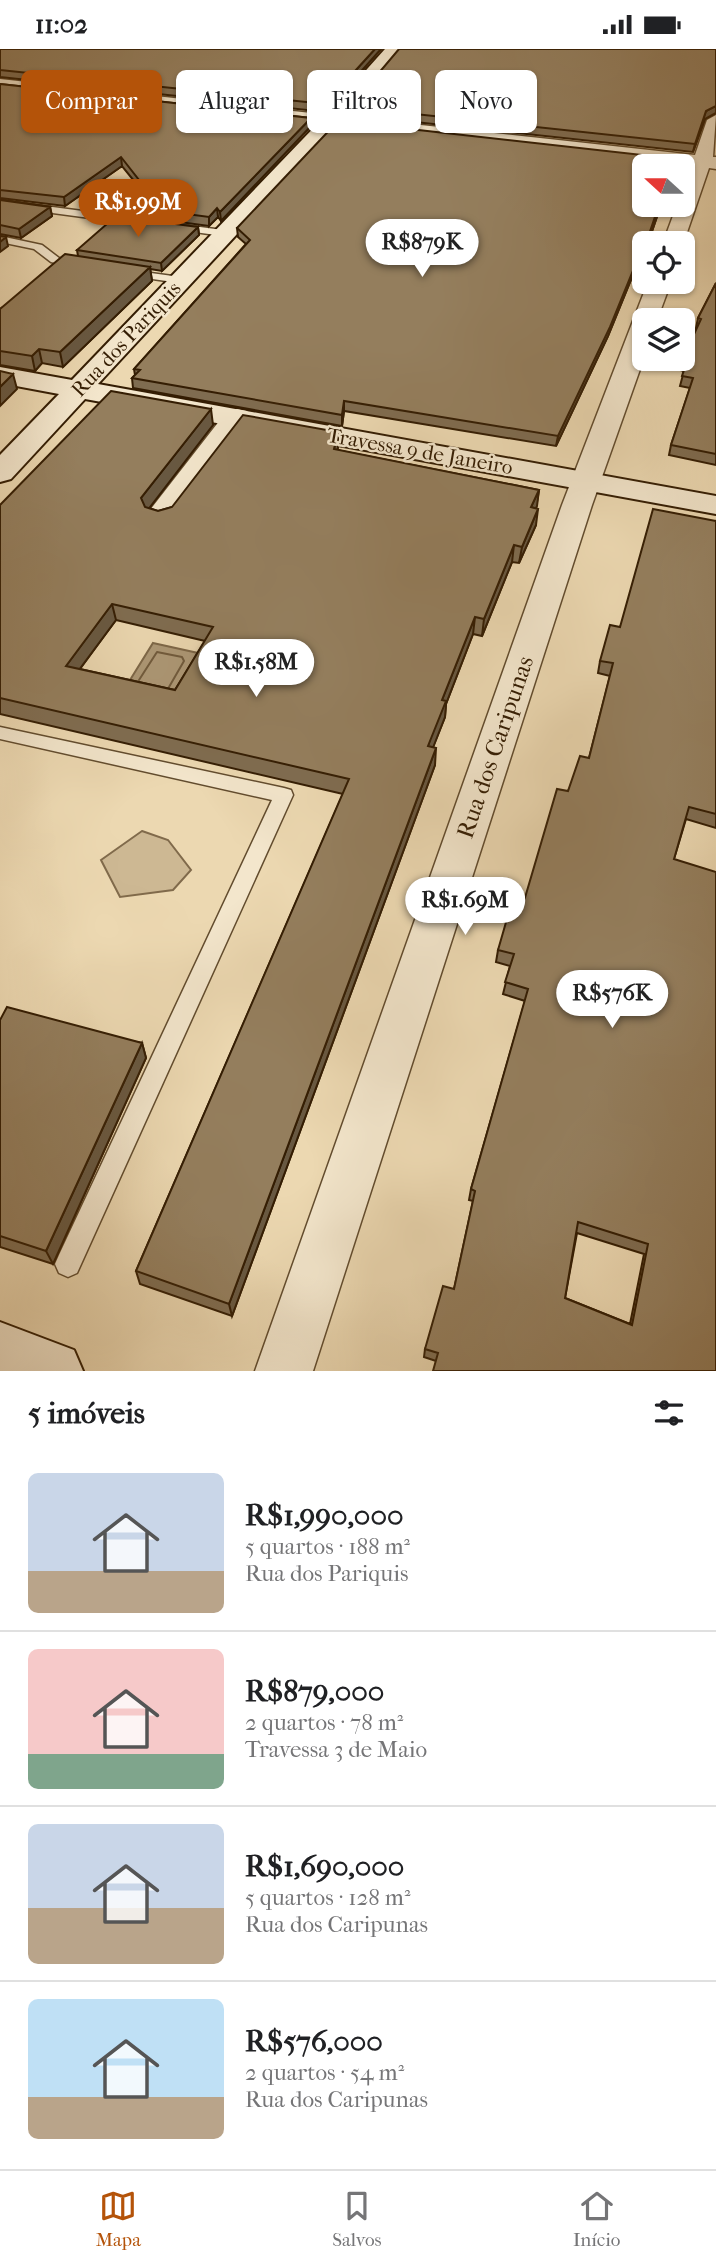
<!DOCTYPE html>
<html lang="pt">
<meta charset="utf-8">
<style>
:root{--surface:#fff;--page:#f2f2f2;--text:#202124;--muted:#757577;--line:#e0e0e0;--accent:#b45309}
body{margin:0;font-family:"IM FELL French Canon",serif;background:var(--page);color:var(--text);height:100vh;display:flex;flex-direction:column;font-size:26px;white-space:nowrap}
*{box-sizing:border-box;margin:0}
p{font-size:23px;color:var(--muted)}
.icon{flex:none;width:38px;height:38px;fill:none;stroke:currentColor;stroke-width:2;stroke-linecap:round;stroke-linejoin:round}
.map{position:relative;height:1322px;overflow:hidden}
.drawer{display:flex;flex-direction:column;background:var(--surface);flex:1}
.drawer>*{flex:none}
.hud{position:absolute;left:21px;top:21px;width:676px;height:63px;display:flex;gap:14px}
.needle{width:46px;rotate:291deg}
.fabs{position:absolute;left:632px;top:105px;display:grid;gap:14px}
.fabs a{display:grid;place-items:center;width:63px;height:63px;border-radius:10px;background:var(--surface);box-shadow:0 2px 5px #0004;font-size:35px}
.price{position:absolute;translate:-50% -60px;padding:0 16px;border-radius:24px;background:#fff;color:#222;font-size:23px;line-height:46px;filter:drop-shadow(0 2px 4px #0008)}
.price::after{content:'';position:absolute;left:50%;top:42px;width:21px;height:16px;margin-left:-10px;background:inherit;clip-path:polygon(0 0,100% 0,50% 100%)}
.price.active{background:var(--accent);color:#fff}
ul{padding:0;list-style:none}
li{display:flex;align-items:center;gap:21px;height:175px;padding:0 28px}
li+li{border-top:2px solid var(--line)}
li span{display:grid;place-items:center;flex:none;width:196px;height:140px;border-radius:10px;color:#555}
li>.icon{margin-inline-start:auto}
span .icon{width:84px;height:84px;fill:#fffc;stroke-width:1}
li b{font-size:30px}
h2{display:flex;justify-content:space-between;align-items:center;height:84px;padding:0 28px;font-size:30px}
.pill{padding:0 24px;border-radius:10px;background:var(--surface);box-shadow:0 2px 5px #0004;font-size:24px;line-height:63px}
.pill.active{background:var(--accent);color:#fff}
.status{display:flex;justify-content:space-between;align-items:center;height:49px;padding:0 35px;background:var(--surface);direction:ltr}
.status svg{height:19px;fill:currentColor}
.dock{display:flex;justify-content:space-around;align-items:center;height:98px;border-top:2px solid var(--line);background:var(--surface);font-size:19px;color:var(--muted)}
.dock a{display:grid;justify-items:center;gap:4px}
.dock .active{color:var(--accent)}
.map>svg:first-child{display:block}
</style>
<div class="status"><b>11:02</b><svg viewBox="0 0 49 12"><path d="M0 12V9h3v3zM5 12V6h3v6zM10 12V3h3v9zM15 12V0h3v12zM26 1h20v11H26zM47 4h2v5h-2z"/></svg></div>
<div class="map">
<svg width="716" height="1322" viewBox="0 0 716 1322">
<rect width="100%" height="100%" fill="#ecd8b1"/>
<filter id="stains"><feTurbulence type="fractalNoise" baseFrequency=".00286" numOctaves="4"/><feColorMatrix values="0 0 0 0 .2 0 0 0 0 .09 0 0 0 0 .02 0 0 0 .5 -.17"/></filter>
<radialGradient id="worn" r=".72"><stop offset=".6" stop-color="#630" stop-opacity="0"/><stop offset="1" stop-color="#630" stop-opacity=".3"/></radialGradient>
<!-- green -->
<path fill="#cdb893" stroke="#806a4b" stroke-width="2" d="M142,782L168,791L191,821L173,841L120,848L101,811Z"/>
<!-- water -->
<path fill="#ad9876" stroke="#7d6748" stroke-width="2" d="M153,594L198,604L171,649L125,639Z"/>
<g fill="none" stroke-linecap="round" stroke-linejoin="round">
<!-- shore -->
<path stroke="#705a3c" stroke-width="2" d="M139,631L157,603L182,608L184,612L169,638"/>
<!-- lane casing -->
<g stroke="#624c2e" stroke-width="3">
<path id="lane" d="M0,151L135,169L140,172L135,175L0,157Z
M177,175L223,181L228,184L223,187L173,180L172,178Z
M0,187L42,196L59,209L82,216L77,219L51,213L34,200L0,193Z
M129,221L180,228L185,231L180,234L125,226L124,224Z
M0,678L284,739L291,741L293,746L77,1224L68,1228L59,1224L55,1215L59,1206L272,751L0,690Z"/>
</g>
<!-- street casing -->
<g stroke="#624c2e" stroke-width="3">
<path id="street" d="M0,30L695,106L707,71L716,66L713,108H716V120L709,119L682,198V194H663L677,156H682V140L691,117L0,40Z
M648,233H671L657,271H644V309L592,456L313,1322H255L562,456Z
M237,360L247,362L251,368L172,473L161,476L150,473L146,467L150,461L227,362Z"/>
</g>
<!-- secondary casing -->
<g stroke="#341d03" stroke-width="4">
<path id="secondary" d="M385,0H402L340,74L98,335L716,447V465L85,350L11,430L0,433V406L59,345L0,334V318L72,331L326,66Z
M0,1273L74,1301L83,1322H0Z"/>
</g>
<!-- lane -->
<use href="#lane" fill="#f3e6cc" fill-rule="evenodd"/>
<!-- street -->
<use href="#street" fill="#f3e6cc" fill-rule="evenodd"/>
<!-- secondary -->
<use href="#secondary" fill="#f3e6cc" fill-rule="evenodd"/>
</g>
<!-- wall -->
<path fill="#7f6c50" stroke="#341d03" stroke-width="2" fill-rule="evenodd" d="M0,0H381L325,63L0,28Z
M0,35L311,69V77L221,172L218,168L209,177L128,166L127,157L143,143L122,117L65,157L0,149Z
M350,58L705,70L693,103L350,66Z
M0,151L50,158L52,167L21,189L0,185Z
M644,156H661L648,194H644V206L642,212L639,211L608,287L556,397L344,362L342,377L133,339L132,329L135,326L134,320L246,195L238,188L237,179Z
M198,178L199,186L162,222L150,220L152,232L63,318L42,314L35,322L0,316V260L78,207L77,201Z
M716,234V416L669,406L671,396L690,339L680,337L684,322L680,321L682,311L697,279H696L698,269Z
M213,376L149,459L158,462L172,458L337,401L539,441L536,459V476L519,514L512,513L482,587L473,585L446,655L445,668L433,698L435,716L232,1267L140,1235L136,1222L343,745L0,665V456ZM116,571L205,592L175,641L80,620Z
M716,472V779L686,770L674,810L716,1322L436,1312L424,1308L425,1300L454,1240L473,1152L469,1151L471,1140L525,952L503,945L510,917L496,913L498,901L524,852L568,742L589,709L610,627L598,624L600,612L620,578ZM577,1184L644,1205L630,1275L565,1249Z
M0,971L142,994L146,1009L53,1215L0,1198Z"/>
<!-- shaded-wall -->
<path fill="#685841" stroke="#341d03" stroke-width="2" d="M375,0H381L325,63V55Z
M716,57V64L705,70L693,103L695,95L706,62Z
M311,69V77L221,172L220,163Z
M121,108L122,117L65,157L64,148Z
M687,111L685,119L682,123V117Z
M659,156H661L648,194H646Z
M50,158L52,167L21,189L19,180Z
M217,159L218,168L209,177V168Z
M198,178L199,186L162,222L161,214Z
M6,188L8,197L0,203V193Z
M641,202L639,211L608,287L556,397L558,387Z
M150,218L152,232L63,318L60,303Z
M39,300L42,314L35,322L32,307Z
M13,325L17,340L0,357V338Z
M344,352V362L342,377V366Z
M211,360L213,376L144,466L141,449Z
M338,383V399L335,416L334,400Z
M539,441L537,457L529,475L531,458Z
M538,460L536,476L519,514L522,498Z
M514,496L512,513L482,587L484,570Z
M112,555L116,571L70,633L66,617Z
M475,568L473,585L446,655L445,668L427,714L428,697L442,651Z
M436,699L435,716L232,1267L229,1255Z
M142,994L146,1009L53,1215L46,1202Z"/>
<!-- building -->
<path fill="#947e5d" stroke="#341d03" stroke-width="2" fill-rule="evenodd" d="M0,0H375L325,55L0,21Z
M399,0H716V57L706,62L695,95L350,58Z
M0,35L311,69L220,163L217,159L209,168L127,157L146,140L121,108L64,148L0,141Z
M338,72L687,111L682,117H644V156H659L646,194H644L643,203L641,202L610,278L558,387L344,352L342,366L132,329L140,321L134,320L250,191L237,179Z
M0,151L50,158L19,180L0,176Z
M116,167L198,178L161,214L77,201Z
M0,187L6,188L0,193Z
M65,205L150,218L60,303L39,300L32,307L0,302V260Z
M716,234V405L671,396L693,329L682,327L687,312L682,311L701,270L698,269Z
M0,322L13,325L0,338Z
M111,342L211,360L141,449L145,458L158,462L172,458L243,366L338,383L334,400L539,441L531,458L538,460L522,498L514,496L484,570L475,568L442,651L446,652L428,697L436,699L229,1255L136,1222L349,730L0,649V456ZM112,555L213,578L175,641L66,617Z
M653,460L716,472V765L689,758L674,810L716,823V1322H433L438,1304L425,1300L443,1237L454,1240L475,1142L471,1140L528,940L505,933L514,905L498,901L513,849L524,852L557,740L568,742L580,707L589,709L613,614L600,612L610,576L620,578ZM578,1173L648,1195L632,1276L565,1249Z
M7,958L142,994L46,1202L0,1187V971Z"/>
<g text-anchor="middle" stroke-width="5" stroke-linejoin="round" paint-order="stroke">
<!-- far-street labels -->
<g font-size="21" fill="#341d03" stroke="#f3e6cc">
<text transform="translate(126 290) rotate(-47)" y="7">Rua dos Pariquis</text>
<text transform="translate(420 402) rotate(10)" y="7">Travessa 9 de Janeiro</text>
</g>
<!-- street labels -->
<g font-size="24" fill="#341d03" stroke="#f3e6cc">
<text transform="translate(495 698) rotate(-71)" y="8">Rua dos Caripunas</text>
</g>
</g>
<rect width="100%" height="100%" filter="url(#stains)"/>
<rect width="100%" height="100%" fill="url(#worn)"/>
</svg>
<div class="fabs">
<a><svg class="needle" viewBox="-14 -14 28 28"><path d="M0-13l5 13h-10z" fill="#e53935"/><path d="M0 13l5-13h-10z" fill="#757577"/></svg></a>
<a><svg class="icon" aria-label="locate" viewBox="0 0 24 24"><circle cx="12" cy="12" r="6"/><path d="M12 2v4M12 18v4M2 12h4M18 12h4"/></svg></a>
<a><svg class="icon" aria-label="layers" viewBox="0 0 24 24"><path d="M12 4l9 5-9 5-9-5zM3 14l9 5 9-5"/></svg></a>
</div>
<b class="price active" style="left:138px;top:190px">R$1.99M</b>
<b class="price" style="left:422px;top:230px">R$879K</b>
<b class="price" style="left:256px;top:650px">R$1.58M</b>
<b class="price" style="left:465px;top:888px">R$1.69M</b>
<b class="price" style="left:612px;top:981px">R$576K</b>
<div class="hud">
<a class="pill active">Comprar</a>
<a class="pill">Alugar</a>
<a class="pill">Filtros</a>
<a class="pill">Novo</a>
</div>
</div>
<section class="drawer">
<h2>5 imóveis<svg class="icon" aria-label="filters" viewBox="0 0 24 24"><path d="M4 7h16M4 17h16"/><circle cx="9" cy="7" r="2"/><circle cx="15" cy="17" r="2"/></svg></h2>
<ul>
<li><span style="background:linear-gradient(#c9d6e8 70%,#b9a48a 0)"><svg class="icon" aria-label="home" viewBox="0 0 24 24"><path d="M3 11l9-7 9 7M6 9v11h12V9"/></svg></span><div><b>R$1,990,000</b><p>5 quartos · 188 m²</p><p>Rua dos Pariquis</p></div></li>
<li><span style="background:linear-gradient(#f6c9c9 75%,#7fa58c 0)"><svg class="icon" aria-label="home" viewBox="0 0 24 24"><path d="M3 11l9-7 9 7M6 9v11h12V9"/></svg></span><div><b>R$879,000</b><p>2 quartos · 78 m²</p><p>Travessa 3 de Maio</p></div></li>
<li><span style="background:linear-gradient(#c9d6e8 60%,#b9a48a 0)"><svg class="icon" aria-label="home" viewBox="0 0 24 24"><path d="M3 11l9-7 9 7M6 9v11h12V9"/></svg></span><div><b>R$1,690,000</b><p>5 quartos · 128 m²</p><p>Rua dos Caripunas</p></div></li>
<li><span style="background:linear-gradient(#bfe0f5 70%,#b9a48a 0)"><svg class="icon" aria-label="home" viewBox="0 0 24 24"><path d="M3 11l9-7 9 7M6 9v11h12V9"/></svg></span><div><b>R$576,000</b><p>2 quartos · 54 m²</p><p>Rua dos Caripunas</p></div></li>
</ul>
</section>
<nav class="dock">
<a class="active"><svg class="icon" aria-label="map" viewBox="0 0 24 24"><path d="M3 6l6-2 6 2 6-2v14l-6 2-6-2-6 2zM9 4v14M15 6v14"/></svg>Mapa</a>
<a><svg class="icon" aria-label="saved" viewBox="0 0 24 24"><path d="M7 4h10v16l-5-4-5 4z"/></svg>Salvos</a>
<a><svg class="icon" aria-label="home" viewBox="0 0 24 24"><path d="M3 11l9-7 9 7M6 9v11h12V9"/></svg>Início</a>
</nav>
